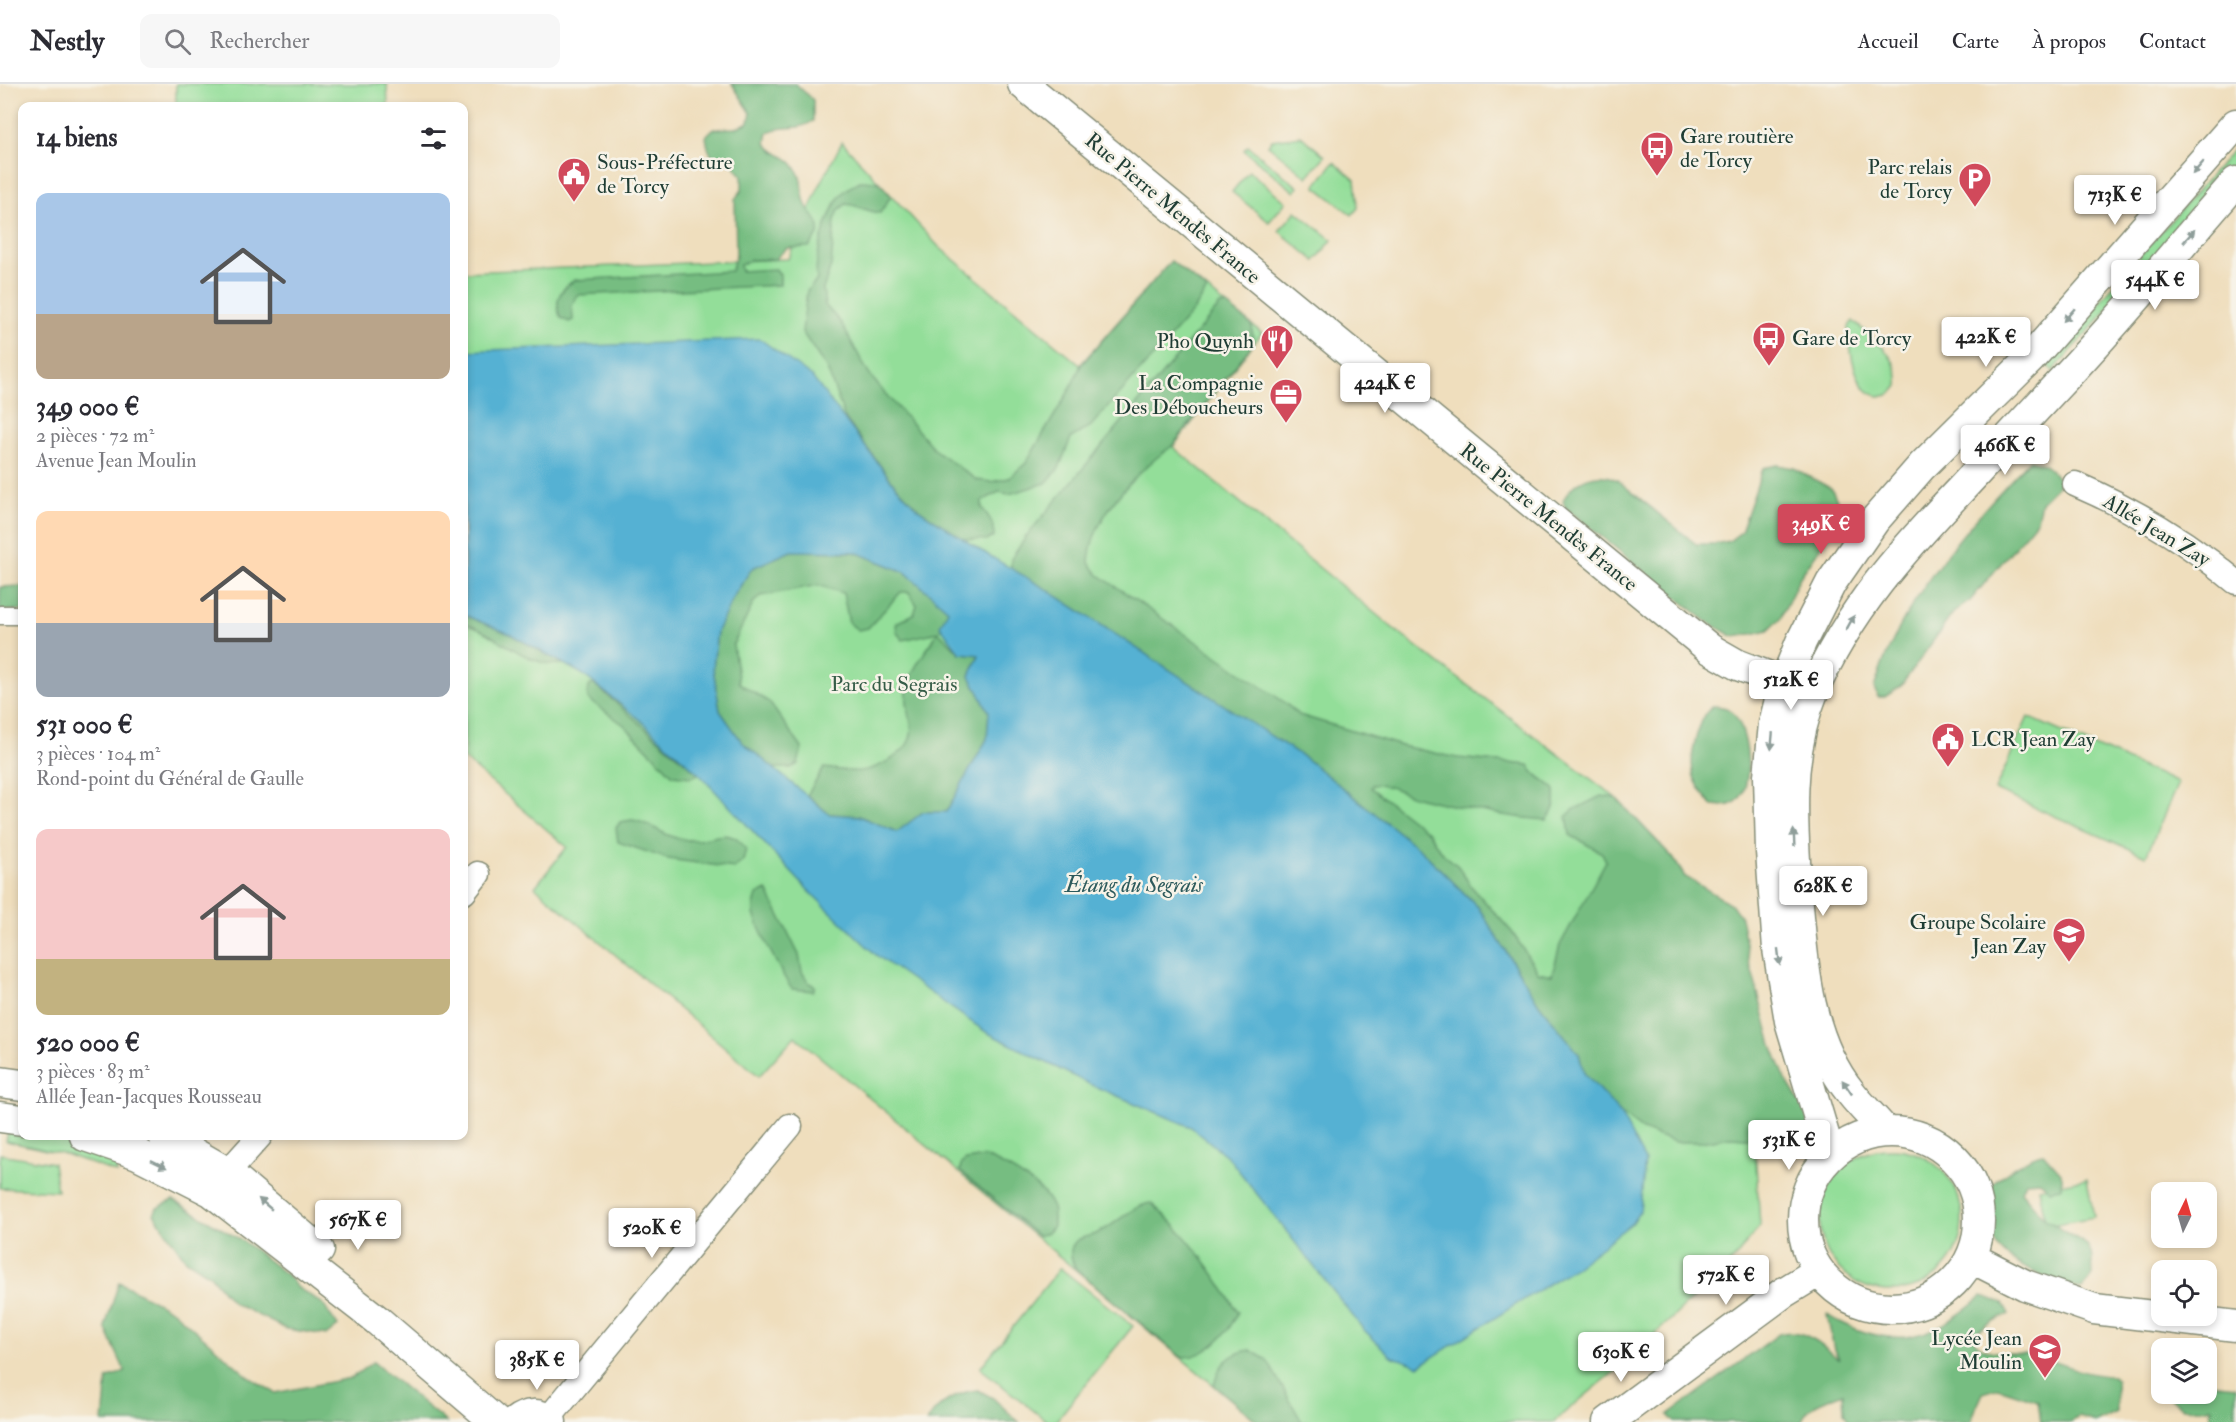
<!DOCTYPE html>
<html lang="fr">
<meta charset="utf-8">
<style>
:root{--surface:#fff;--page:#f7f7f7;--text:#2b2b33;--muted:#7c7c81;--line:#e1e1e2;--accent:#d1495b}
body{margin:0;font-family:"IM FELL Double Pica",serif;background:var(--page);color:var(--text);height:100vh;display:flex;flex-direction:column;font-size:22px;white-space:nowrap}
*{box-sizing:border-box;margin:0}
p{font-size:20px;color:var(--muted)}
.icon{flex:none;width:33px;height:33px;fill:none;stroke:currentColor;stroke-width:2;stroke-linecap:round;stroke-linejoin:round}
.map{position:relative;flex:1;overflow:hidden}
.side{position:absolute;left:18px;top:18px;width:450px;height:1038px;display:flex;flex-direction:column;background:var(--surface);border-radius:12px;box-shadow:0 3px 9px #0003}
.side>*{flex:none}
.needle{width:39px;rotate:5deg}
.controls{position:absolute;left:2151px;top:1098px;display:grid;gap:12px}
.controls a{display:grid;place-items:center;width:66px;height:66px;border-radius:12px;background:var(--surface);box-shadow:0 3px 9px #0003;font-size:30px}
.price{position:absolute;translate:-50% -51px;padding:0 14px;border-radius:6px;background:#fff;color:#222;font-size:20px;line-height:39px;filter:drop-shadow(0 2px 3px #0008)}
.price::after{content:'';position:absolute;left:50%;top:36px;width:18px;height:14px;margin-left:-9px;background:inherit;clip-path:polygon(0 0,100% 0,50% 100%)}
.price.current{background:var(--accent);color:#fff}
ul{padding:0;list-style:none}
li{display:grid;align-content:center;gap:12px;height:318px;padding:0 18px}
li span{display:grid;place-items:center;height:186px;border-radius:12px;color:#555}
li>.icon{margin-inline-start:auto}
span .icon{width:108px;height:108px;fill:#fffc;stroke-width:1}
li b{font-size:26px}
h2{display:flex;justify-content:space-between;align-items:center;height:72px;padding:0 18px;font-size:26px}
header{display:flex;align-items:center;gap:36px;box-sizing:border-box;height:84px;padding:0 30px;background:var(--surface);border-bottom:2px solid var(--line)}
header strong{font-size:28px}
nav{display:flex;gap:33px;margin-inline-start:auto;font-size:21px}
.search{width:420px;height:54px;background:var(--page);display:flex;align-items:center;gap:15px;box-sizing:border-box;padding:0 21px;border-radius:12px;color:var(--muted);font-size:22px}
.map>svg:first-child{display:block}
</style>
<header>
<strong>Nestly</strong>
<div class="search"><svg class="icon" aria-label="search" viewBox="0 0 24 24"><circle cx="10" cy="10" r="6"/><path d="M15 15l6 6"/></svg>Rechercher</div>
<nav><a>Accueil</a><a>Carte</a><a>À propos</a><a>Contact</a></nav>
</header>
<div class="map">
<svg width="2236" height="1338" viewBox="0 0 2236 1338">
<rect width="100%" height="100%" fill="#f7f3e8"/>
<filter id="ink" filterUnits="userSpaceOnUse"><feTurbulence type="fractalNoise" baseFrequency=".0167" numOctaves="2"/><feDisplacementMap in="SourceGraphic" scale="12" xChannelSelector="R" yChannelSelector="G"/><feConvolveMatrix kernelMatrix="1 2 1 2 8 2 1 2 1" color-interpolation-filters="sRGB"/></filter>
<filter id="wash" filterUnits="userSpaceOnUse"><feTurbulence type="fractalNoise" baseFrequency=".008" numOctaves="4" result="noise"/><feDisplacementMap in="SourceGraphic" scale="24" xChannelSelector="R" yChannelSelector="G"/><feGaussianBlur stdDeviation="1.35" result="paint"/><feColorMatrix in="noise" values="0 0 0 0 0 0 0 0 0 0 0 0 0 0 0 0 0 1.4 0 .05"/><feComposite in="paint" operator="in"/></filter>
<g filter="url(#wash)">
<rect width="100%" height="100%" fill="#efdebd"/>
<!-- green -->
<path fill="#93de99" stroke="#598e66" stroke-width="1.5" d="M176,0H387L388,22H176Z
M1301,52L1325,72L1307,93L1268,61L1272,56Z
M842,58L939,163L1080,281L1171,177L1262,249L1173,363L1400,550L1616,714L1673,774L1717,843L1754,1049L1760,1142L1735,1174L1625,1279L1553,1338H1258L795,952L759,992L535,803L567,763L464,675V188L788,175L817,107Z
M1248,62L1298,103L1295,108L1244,66Z
M2236,63V82L2053,287L2047,281L2118,196Z
M1334,78L1355,96L1358,124L1352,131L1315,102Z
M1249,87L1286,118L1269,138L1232,108Z
M1296,127L1332,156L1315,177L1279,147Z
M1853,237C1873,255 1901,272 1898,302C1894,308 1890,312 1883,312C1854,314 1849,262 1849,242Z
M2028,633L2178,699L2146,772L1995,706Z
M9,1043L22,1044V1052C65,1052 76,1055 115,1073L117,1089L68,1071L6,1057Z
M1820 1136a71 71 0 1 1 142 0a71 71 0 1 1-142 0Z
M0,1070L53,1079L57,1107L0,1104Z
M2087,1095L2094,1133L2046,1142L2039,1104Z
M1060,1184L1133,1242L1055,1338H1048L980,1284Z"/>
<!-- forest -->
<path fill="#76bd81" stroke="#4a7d5a" stroke-width="1.5" d="M732,0H796L813,16V37C797,48 784,40 768,48L766,59C773,70 785,71 793,80C805,95 800,108 806,121C809,128 816,134 819,142L818,151L809,163L787,164L775,175L751,176L740,181L741,187L776,185L780,191V201L577,211L572,221L573,236L569,238L561,234C553,217 560,205 575,196L731,187L736,171L735,115L742,106V92C740,89 736,83 733,81C716,70 709,80 706,52L713,45L736,44L749,38L751,29Z
M860,97L879,98L891,112L880,129C867,128 859,121 846,120L839,126L835,136L831,182L823,205L825,221L841,239L869,290L883,307L935,366L977,396L991,398L1009,394L1026,379L1069,307L1081,281L1171,177L1207,206L1194,226L1091,342L1071,354L1059,384L1046,399L1009,410L999,408L982,417V424C990,434 994,439 994,453L987,456L963,455L920,426L894,400L845,334L827,285L802,248L807,207L817,196C813,175 827,133 838,115C843,106 852,102 860,97Z
M1220,221H1227L1252,241L1253,260L1172,362C1137,387 1090,434 1089,479L1099,491L1284,618L1299,631L1402,662L1458,674L1529,681C1534,693 1546,696 1555,706C1556,719 1555,726 1547,736C1509,734 1458,723 1420,714C1404,710 1388,699 1372,701L1371,704L1429,749L1441,768L1458,782L1471,802L1512,848L1538,888L1552,891L1560,861L1606,777L1602,769L1570,751L1567,732L1573,726L1601,712L1616,714L1673,774L1684,792L1731,820L1741,833L1749,876L1772,961L1786,996L1810,1034L1812,1048L1788,1054L1773,1051L1760,1055L1730,1053L1701,1058H1675L1642,1046L1620,1029L1584,989L1579,970L1539,920L1478,823L1422,767L1305,674L1011,485V475L1028,450Z
M2030,376C2046,380 2053,385 2060,399L2041,418L2037,436L1970,517L1953,529L1901,602L1885,613H1878L1874,604C1879,591 1883,577 1889,565C1921,494 1976,432 2030,376Z
M1778,381L1794,384L1832,405L1838,419L1837,440L1800,493L1780,535L1768,546L1752,550L1732,552L1706,537L1565,423L1563,416C1574,395 1597,386 1617,396L1696,460H1715L1729,457L1741,448L1763,384Z
M791,467L855,468L905,488L949,526L939,548L960,569L979,570L970,592L989,628L987,655L946,728H923L897,748L859,732L829,730L807,711L824,684C836,685 850,688 861,687C878,685 909,669 911,650C914,634 903,624 908,601C913,582 928,565 938,548L903,556L897,549L896,539L914,530L917,521L909,508H901L868,544L858,546L849,539L843,509L818,501L761,512L754,518L733,561L739,599L769,618L802,664L798,680L791,684H773L742,658L720,627L713,584L717,547L735,510L752,484Z
M22,502V526L0,527V503Z
M464,531L510,550L564,580C527,585 498,548 464,540Z
M590,601H595L699,690L691,693L673,691L624,641L588,615L587,608Z
M1712,622C1718,622 1724,622 1730,626C1748,640 1757,706 1734,719C1727,723 1720,722 1712,721C1705,713 1698,703 1694,693C1688,673 1698,636 1712,622Z
M632,736C655,739 664,756 692,756C714,757 729,740 746,765L743,777L734,784L668,775L618,758L616,744L620,738Z
M767,806L799,871L802,888L809,899L815,902L813,907L792,905C784,895 756,841 754,829C753,823 755,817 757,811Z
M2044,1070L2061,1089V1104L2050,1106L2040,1097L2025,1098L2021,1107L2045,1135L2087,1161L2093,1174L2092,1193L2082,1205C2058,1199 2000,1180 1993,1153C1989,1137 1989,1117 1991,1102C2001,1091 2030,1071 2044,1070Z
M985,1073C1001,1079 1039,1100 1048,1115C1054,1122 1053,1133 1053,1142L1047,1149L1038,1152L960,1087L961,1080L966,1076Z
M173,1116L243,1157L287,1191L298,1204L322,1219L338,1242L327,1251L286,1245L233,1219L210,1191L185,1175L154,1130L157,1124Z
M1151,1119C1188,1151 1213,1186 1238,1228C1229,1250 1205,1275 1181,1273L1075,1184C1071,1175 1068,1165 1076,1157C1081,1153 1092,1152 1098,1149C1117,1140 1131,1122 1151,1119Z
M119,1198L173,1227L249,1293L275,1309L351,1294L373,1278L446,1338H103L107,1295L125,1287L105,1243Z
M1982,1212L2003,1219L2009,1230L1978,1246L1974,1257C1989,1273 2008,1267 2027,1270C2057,1275 2081,1292 2113,1292L2116,1296L2117,1328L2096,1338L2079,1333L2069,1338H2041L2038,1317L1999,1304L1983,1309L1970,1338H1849L1844,1328L1843,1309C1828,1316 1806,1320 1802,1338H1675L1668,1331L1779,1250C1806,1242 1820,1262 1840,1276L1834,1266L1827,1231C1890,1267 1928,1259 1982,1212Z
M1250,1266L1267,1276L1302,1338H1258L1214,1301C1218,1281 1230,1269 1250,1266Z
M2207,1299L2236,1302V1338H2211V1324H2182L2170,1315L2171,1310H2206Z
M978,1306L993,1314L1019,1338H927C936,1320 960,1307 978,1306Z"/>
<!-- water -->
<path fill="#55b1d3" stroke="#3a7784" stroke-width="1.5" fill-rule="evenodd" d="M760,255L812,293L894,400L918,425L980,466L1046,505L1305,674L1422,767L1478,823L1539,920L1579,970L1584,989L1620,1029L1645,1077L1640,1127L1632,1139L1575,1183L1419,1282L1391,1272L1363,1245L1228,1073L1191,1043L1089,1000L986,948L876,871L809,807L699,690L640,636L582,590L510,550L464,531V267ZM791,467L855,468L905,488L948,526L940,542L960,569L979,571L970,592L989,628L987,655L946,728H923L897,748L859,732L829,730L742,658L720,627L713,584L717,547L735,510L752,484Z"/>
</g>
<g filter="url(#ink)">
<g fill="none" stroke-linecap="round" stroke-linejoin="round">
<!-- pedestrian casing -->
<g stroke="#878e78" stroke-width="21">
<path id="pedestrian" d="M0,531H22"/>
</g>
<!-- minor casing -->
<g stroke="#878e78" stroke-width="27">
<path id="minor" d="M2075,400C2133,425 2187,457 2236,498
M464,808L478,790
M216,1101L260,1052
M548,1335L790,1042"/>
</g>
<!-- tertiary casing -->
<g stroke="#878e78" stroke-width="33">
<path id="tertiary" d="M1023,0L1710,565L1738,581L1801,605
M0,998L22,1001
M0,1033L22,1036
M1885,1047C1874,1034 1861,1022 1851,1009C1809,957 1803,885 1798,821C1793,749 1785,675 1813,608C1848,526 1903,466 1963,403C1994,370 2025,336 2056,303C2119,238 2176,166 2236,98
M1803 1136a88 88 0 1 1 176 0a88 88 0 1 1-176 0Z
M85,1052L138,1070L211,1107L377,1236L496,1338
M164,1052L228,1089L319,1166
M1830,1071L1790,937L1778,865L1771,767L1769,692L1774,640L1784,600L1801,558L1831,499L1874,437L1922,382L2030,275L2236,40
M1972,1174L2025,1201L2094,1225L2236,1242
M515,1338C526,1329 540,1328 551,1338
M1608,1338L1783,1209L1819,1187"/>
</g>
<!-- pedestrian -->
<use href="#pedestrian" stroke="#fff" stroke-width="18"/>
<!-- minor -->
<use href="#minor" stroke="#fff" stroke-width="24"/>
<!-- tertiary -->
<use href="#tertiary" stroke="#fff" stroke-width="30"/>
</g>
<!-- one-way arrows -->
<defs><path id="oneway-solid" d="M-6-.8H1V-3.2L6.5 0L1 3.2V.8H-6Z" transform="scale(1.5)"/></defs>
<g fill="#8f9e9a">
<use href="#oneway-solid" transform="translate(2198 84) rotate(131)"/>
<use href="#oneway-solid" transform="translate(2189 152) rotate(-49)"/>
<use href="#oneway-solid" transform="translate(2069 231) rotate(131)"/>
<use href="#oneway-solid" transform="translate(1850 539) rotate(-61)"/>
<use href="#oneway-solid" transform="translate(1772 657) rotate(95)"/>
<use href="#oneway-solid" transform="translate(1794 754) rotate(-93)"/>
<use href="#oneway-solid" transform="translate(1779 873) rotate(83)"/>
<use href="#oneway-solid" transform="translate(1847 1003) rotate(-124)"/>
<use href="#oneway-solid" transform="translate(159 1080) rotate(26)"/>
<use href="#oneway-solid" transform="translate(265 1120) rotate(-140)"/>
</g>
</g>
<!-- icons -->
<defs>
<g id="bus-pin" transform="scale(1.725)"><path d="M0 17L-7.5 6A9.5 9.5 0 1 1 7.5 6Z" fill="#d1495b" stroke="#f7f3e8"/><path d="M-5-6H5V4H4V6H2V4H-2V6H-4V4H-5ZM-3.5-4V0h7V-4ZM-3.5 1.2v1.5H-2V1.2ZM2 1.2v1.5H3.5V1.2Z" fill="#fff"/></g>
<g id="civic-pin" transform="scale(1.725)"><path d="M0 17L-7.5 6A9.5 9.5 0 1 1 7.5 6Z" fill="#d1495b" stroke="#f7f3e8"/><path d="M-.6-6.5H3V-4.5H.6V-3L4-1V1h2V6H-6V1h2V-1L-.6-3ZM-1.2 2.5V6h2.4V2.5Z" fill="#fff"/></g>
<g id="parking-pin" transform="scale(1.725)"><path d="M0 17L-7.5 6A9.5 9.5 0 1 1 7.5 6Z" fill="#d1495b" stroke="#f7f3e8"/><path d="M-3.5-5.5H1a3.5 3.5 0 0 1 0 7H-1V5.5H-3.5ZM-1-3.4V-.6H.8a1.4 1.4 0 0 0 0-2.8Z" fill="#fff"/></g>
<g id="restaurant-pin" transform="scale(1.725)"><path d="M0 17L-7.5 6A9.5 9.5 0 1 1 7.5 6Z" fill="#d1495b" stroke="#f7f3e8"/><path d="M-5-6h1v4h1v-4h1v4h1v-4h1v5L-1.5 .5V6h-2V.5L-5-1ZM5-6V6H3V1.5H1.5Q1.5-4 5-6Z" fill="#fff"/></g>
<g id="office-pin" transform="scale(1.725)"><path d="M0 17L-7.5 6A9.5 9.5 0 1 1 7.5 6Z" fill="#d1495b" stroke="#f7f3e8"/><path d="M-6-3h4V-5.5h4V-3h4V5H-6ZM-1-4.5V-3h2v-1.5ZM-6 0V1H6V0Z" fill="#fff"/></g>
<g id="school-pin" transform="scale(1.725)"><path d="M0 17L-7.5 6A9.5 9.5 0 1 1 7.5 6Z" fill="#d1495b" stroke="#f7f3e8"/><path d="M0-5L7-2L0 1L-7-2ZM-4 1L0 2.5L4 1V4Q0 6-4 4Z" fill="#fff"/></g>
</defs>
<g fill-rule="evenodd">
<use href="#bus-pin" x="1657" y="64"/>
<use href="#civic-pin" x="574" y="90"/>
<use href="#parking-pin" x="1975" y="95"/>
<use href="#bus-pin" x="1769" y="254"/>
<use href="#restaurant-pin" x="1277" y="257"/>
<use href="#office-pin" x="1286" y="311"/>
<use href="#civic-pin" x="1948" y="655"/>
<use href="#school-pin" x="2069" y="850"/>
<use href="#school-pin" x="2045" y="1266"/>
</g>
<g text-anchor="middle" stroke-width="5" stroke-linejoin="round" paint-order="stroke">
<!-- poi labels -->
<g font-size="21" fill="#1f3d34" stroke="#f7f3e8" text-anchor="end">
<text x="1680" y="59" text-anchor="start">Gare routière<tspan x="1680" dy="24">de Torcy</tspan></text>
<text x="597" y="85" text-anchor="start">Sous-Préfecture<tspan x="597" dy="24">de Torcy</tspan></text>
<text x="1952" y="90">Parc relais<tspan x="1952" dy="24">de Torcy</tspan></text>
<text x="1792" y="261" text-anchor="start">Gare de Torcy</text>
<text x="1254" y="264">Pho Quynh</text>
<text x="1263" y="306">La Compagnie<tspan x="1263" dy="24">Des Déboucheurs</tspan></text>
<text x="1971" y="662" text-anchor="start">LCR Jean Zay</text>
<text x="2046" y="845">Groupe Scolaire<tspan x="2046" dy="24">Jean Zay</tspan></text>
<text x="2022" y="1261">Lycée Jean<tspan x="2022" dy="24">Moulin</tspan></text>
</g>
<!-- street labels -->
<g font-size="21" fill="#1f3d34" stroke="#f7f3e8">
<text transform="translate(1173 124) rotate(40)" y="7">Rue Pierre Mendès France</text>
<text transform="translate(1549 433) rotate(39)" y="7">Rue Pierre Mendès France</text>
<text transform="translate(2157 446) rotate(31)" y="7">Allée Jean Zay</text>
</g>
<!-- park labels -->
<g font-size="21" fill="#365d48" stroke="#f7f3e8">
<text x="894" y="607">Parc du Segrais</text>
</g>
<!-- water labels -->
<g font-size="22" font-style="italic" fill="#2c5a5c" stroke="#f7f3e8">
<text x="1134" y="808">Étang du Segrais</text>
</g>
</g>
</svg>
<div class="controls">
<a><svg class="needle" viewBox="-14 -14 28 28"><path d="M0-13l5 13h-10z" fill="#e53935"/><path d="M0 13l5-13h-10z" fill="#7c7c81"/></svg></a>
<a><svg class="icon" aria-label="locate" viewBox="0 0 24 24"><circle cx="12" cy="12" r="6"/><path d="M12 2v4M12 18v4M2 12h4M18 12h4"/></svg></a>
<a><svg class="icon" aria-label="layers" viewBox="0 0 24 24"><path d="M12 4l9 5-9 5-9-5zM3 14l9 5 9-5"/></svg></a>
</div>
<b class="price" style="left:2115px;top:142px">713K €</b>
<b class="price" style="left:2155px;top:227px">544K €</b>
<b class="price" style="left:1986px;top:284px">422K €</b>
<b class="price" style="left:1385px;top:330px">424K €</b>
<b class="price" style="left:2005px;top:392px">466K €</b>
<b class="price current" style="left:1821px;top:471px">349K €</b>
<b class="price" style="left:1791px;top:627px">512K €</b>
<b class="price" style="left:1823px;top:833px">628K €</b>
<b class="price" style="left:1789px;top:1087px">531K €</b>
<b class="price" style="left:358px;top:1167px">567K €</b>
<b class="price" style="left:652px;top:1175px">520K €</b>
<b class="price" style="left:1726px;top:1222px">572K €</b>
<b class="price" style="left:1621px;top:1299px">630K €</b>
<b class="price" style="left:537px;top:1307px">385K €</b>
<section class="side">
<h2>14 biens<svg class="icon" aria-label="filters" viewBox="0 0 24 24"><path d="M4 7h16M4 17h16"/><circle cx="9" cy="7" r="2"/><circle cx="15" cy="17" r="2"/></svg></h2>
<ul>
<li><span style="background:linear-gradient(#a9c7e8 65%,#b9a48a 0)"><svg class="icon" aria-label="home" viewBox="0 0 24 24"><path d="M3 11l9-7 9 7M6 9v11h12V9"/></svg></span><div><b>349 000 €</b><p>2 pièces · 72 m²</p><p>Avenue Jean Moulin</p></div></li>
<li><span style="background:linear-gradient(#ffd9b3 60%,#9aa5b1 0)"><svg class="icon" aria-label="home" viewBox="0 0 24 24"><path d="M3 11l9-7 9 7M6 9v11h12V9"/></svg></span><div><b>531 000 €</b><p>3 pièces · 104 m²</p><p>Rond-point du Général de Gaulle</p></div></li>
<li><span style="background:linear-gradient(#f6c9c9 70%,#c2b280 0)"><svg class="icon" aria-label="home" viewBox="0 0 24 24"><path d="M3 11l9-7 9 7M6 9v11h12V9"/></svg></span><div><b>520 000 €</b><p>3 pièces · 83 m²</p><p>Allée Jean-Jacques Rousseau</p></div></li>
</ul>
</section>
</div>
